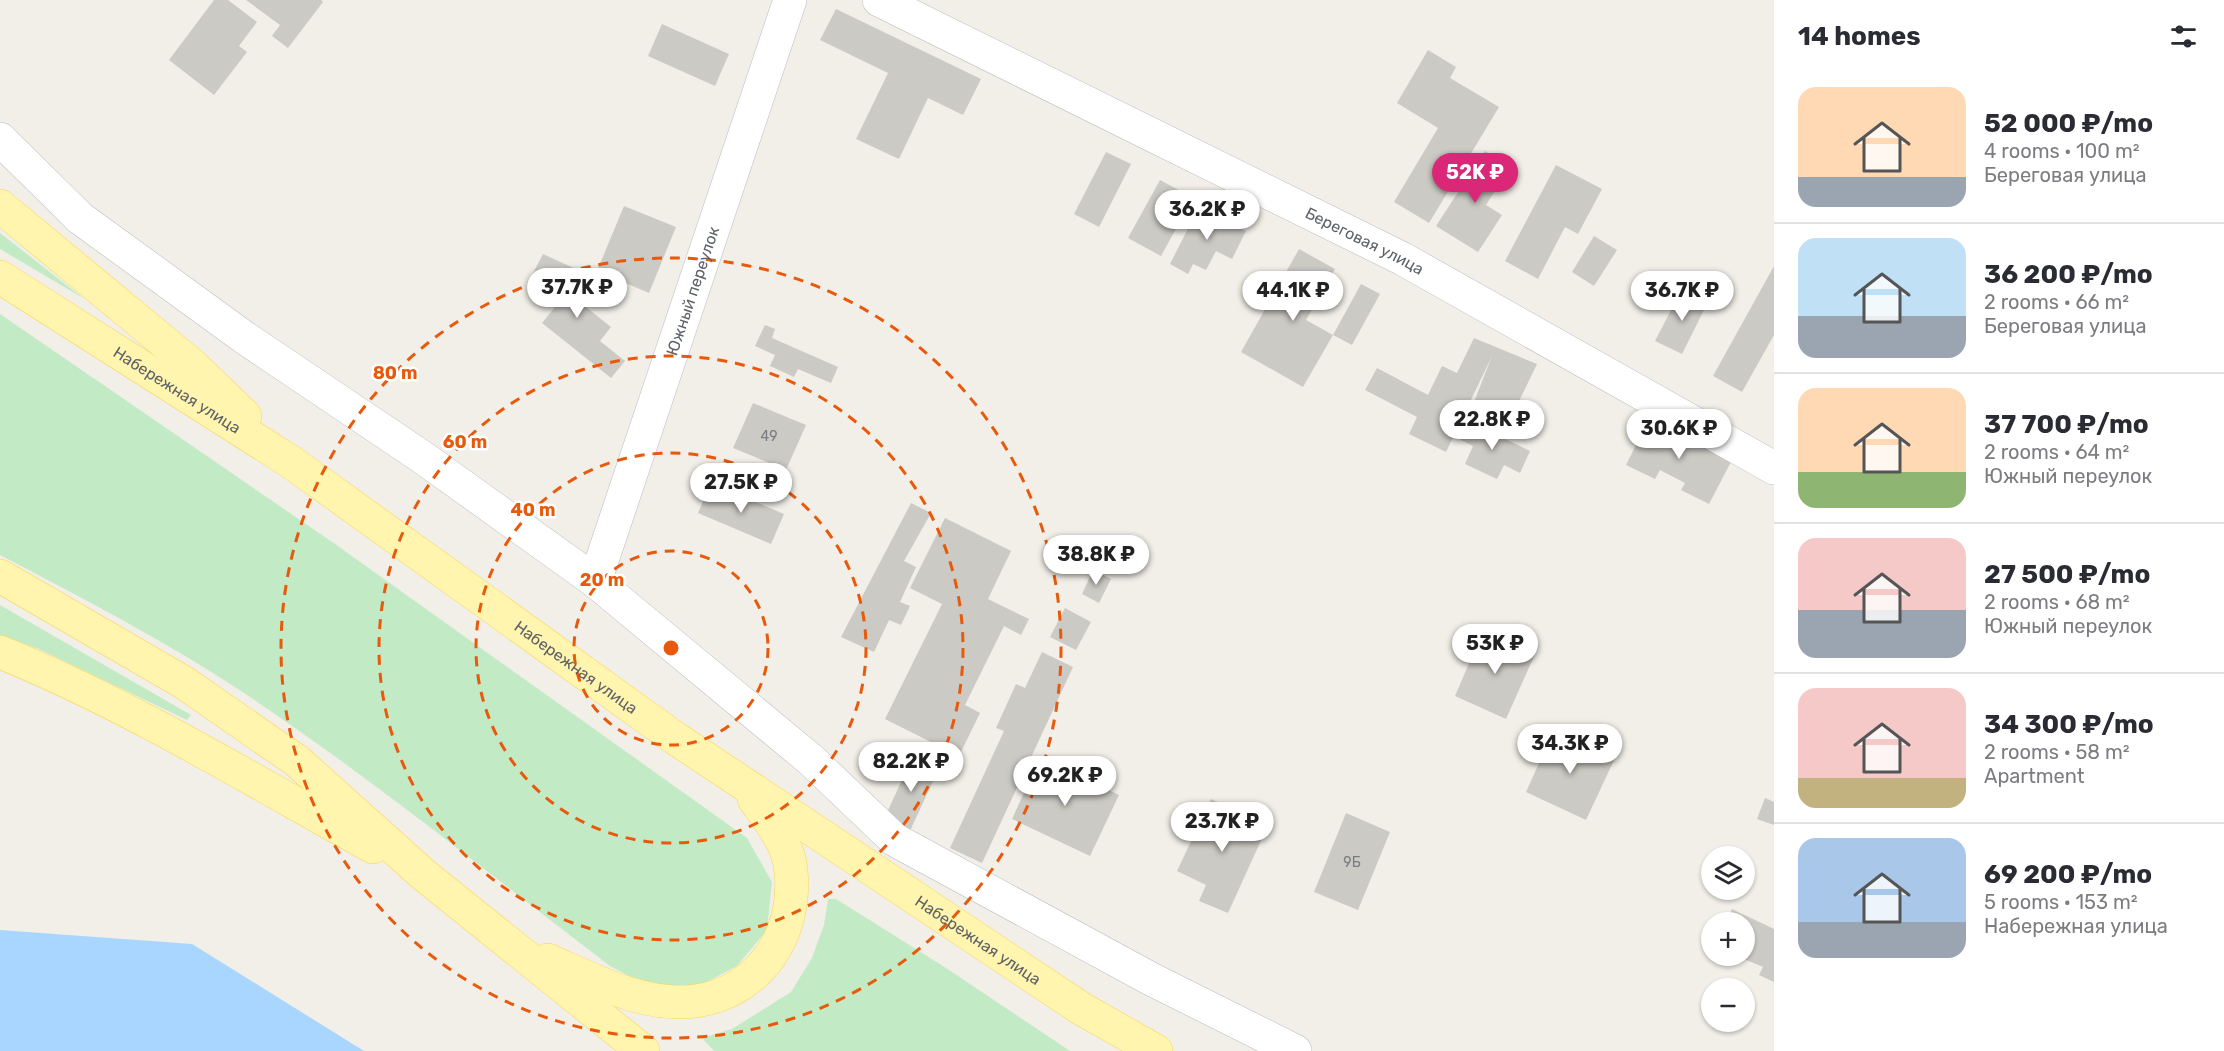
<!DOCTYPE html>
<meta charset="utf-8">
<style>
:root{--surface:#fff;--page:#f2f2f3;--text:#2b2b33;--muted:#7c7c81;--line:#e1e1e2;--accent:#db2777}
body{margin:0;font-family:Rubik,sans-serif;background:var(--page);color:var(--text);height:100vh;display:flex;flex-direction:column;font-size:22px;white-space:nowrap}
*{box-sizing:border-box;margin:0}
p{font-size:20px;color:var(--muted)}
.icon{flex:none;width:33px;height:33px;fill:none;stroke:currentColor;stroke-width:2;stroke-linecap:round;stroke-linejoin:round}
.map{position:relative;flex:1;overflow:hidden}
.drawer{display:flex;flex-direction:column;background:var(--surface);width:450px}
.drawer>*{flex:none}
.controls{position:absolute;left:1701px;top:846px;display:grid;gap:12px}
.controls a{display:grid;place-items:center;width:54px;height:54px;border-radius:50%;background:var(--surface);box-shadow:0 2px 4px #0004;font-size:30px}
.price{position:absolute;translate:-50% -51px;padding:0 14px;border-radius:21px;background:#fff;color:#222;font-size:20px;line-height:39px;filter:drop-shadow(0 2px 3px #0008)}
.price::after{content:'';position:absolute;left:50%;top:36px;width:18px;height:14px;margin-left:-9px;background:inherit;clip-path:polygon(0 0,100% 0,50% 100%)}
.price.active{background:var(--accent);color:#fff}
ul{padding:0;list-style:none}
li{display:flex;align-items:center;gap:18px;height:150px;padding:0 24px}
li+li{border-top:2px solid var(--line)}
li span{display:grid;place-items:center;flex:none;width:168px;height:120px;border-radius:18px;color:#555}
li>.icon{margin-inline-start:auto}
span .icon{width:72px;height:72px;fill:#fffc;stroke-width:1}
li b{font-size:26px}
h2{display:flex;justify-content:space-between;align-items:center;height:72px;padding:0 24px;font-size:26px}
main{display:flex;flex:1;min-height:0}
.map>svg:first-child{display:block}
</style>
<main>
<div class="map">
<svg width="1774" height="1051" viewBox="0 0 1774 1051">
<rect width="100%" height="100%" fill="#f1efe7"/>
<!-- green -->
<path fill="#c2eac4" d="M0,232V233L83,298L0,249Z
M0,314L335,544L747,838L772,882L767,930L737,966L695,988L648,986L610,966C488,873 369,776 241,691C164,640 82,598 0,555Z
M0,605L191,715L187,720L39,649L0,635Z
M828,899H836L946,968L1070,1051H714L702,1038L732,1029L791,992L812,958L824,925Z"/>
<!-- water -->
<path fill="#a9d6ff" d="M0,930L192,944L364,1051H0Z"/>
<!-- building -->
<path fill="#cccac4" d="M214,0H228L257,22L239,46L247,52L214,95L169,60Z
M246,0H321L323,2L288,48L272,36L280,25Z
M836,9L981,79L963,115L928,98L899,159L856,139L888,73L820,40Z
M662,24L729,54L715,86L648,56Z
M1428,50L1456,67L1450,78L1499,107L1429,223L1394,202L1438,128L1397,103Z
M1485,151L1510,167L1486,205L1502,215L1478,252L1436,226Z
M1106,152L1131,164L1099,227L1074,214Z
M1556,165L1602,189L1578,234L1565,227L1538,279L1505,261Z
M1160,180L1193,198L1161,256L1128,238Z
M624,206L676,227L649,293L597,271Z
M1199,207L1246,231L1232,259L1216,251L1206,270L1193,264L1188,274L1170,264Z
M1594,236L1617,250L1594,286L1572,272Z
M1299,249L1335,269L1306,320L1333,335L1303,387L1241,352Z
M543,254L578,270L567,292L611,327L600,341L625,361L611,378L542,323L567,292L532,275Z
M1774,266V335L1742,392L1713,376Z
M1361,284L1380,294L1352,345L1333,335Z
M1682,289L1708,302L1682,354L1655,341Z
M765,325L775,329L772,338L838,367L831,383L798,369L794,377L770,366L775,355L755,346Z
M1474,338L1537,364L1508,424L1472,407L1492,356L1446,452L1409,434L1417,417L1365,390L1377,368L1428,395L1442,366L1457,373Z
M753,403L806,425L786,470L733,448Z
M1650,417L1732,460L1709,504L1681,490L1685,483L1660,470L1655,479L1626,465Z
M1468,421L1530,451L1520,473L1504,465L1497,479L1465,464L1473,446L1459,439Z
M711,483L784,514L771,544L698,513Z
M911,503L931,513L904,561L916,567L900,602L910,606L901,625L889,620L874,652L841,637Z
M945,518L1011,551L988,599L1029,619L1021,635L1004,626L965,705L980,713L959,756L885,719L942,604L910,588Z
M1093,570L1111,579L1099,603L1082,594Z
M1065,608L1091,622L1076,650L1050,637Z
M1483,631L1535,654L1506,719L1455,696Z
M1042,652L1073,667L982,863L950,848L1004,731L996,728L1016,684L1025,688Z
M1554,730L1615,758L1586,820L1526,792Z
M913,756L939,768L910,831L884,819Z
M1040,758L1119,795L1090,856L1012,819Z
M1765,798L1774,802V825L1757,819Z
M1211,799L1268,825L1228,913L1199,901L1206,885L1177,871Z
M1346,813L1390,832L1358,910L1314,892Z
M1732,909L1774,929V982L1759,975L1763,967L1737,956H1744V922H1726Z"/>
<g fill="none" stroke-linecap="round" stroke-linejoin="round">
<!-- minor casing -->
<g stroke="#b9bcc1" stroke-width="34">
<g id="minor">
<path id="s1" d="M879,0L1403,259L1774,468"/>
<path d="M0,139L80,218L245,338L422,457L595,581L811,760L895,840L1151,979L1295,1051"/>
<path id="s2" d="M595,581L790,0"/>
</g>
</g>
<!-- major casing -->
<g stroke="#fad457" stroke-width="34">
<g id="major">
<path d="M0,206L192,365L245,416"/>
<path id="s3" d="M0,277L291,462L675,738L1082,1009L1156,1051"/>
<path d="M0,576L183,682L297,761L424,875L643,1051"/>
<path d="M0,652C130,705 250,779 373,847"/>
<path d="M548,960C593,980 645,1008 696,1001C760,991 797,935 791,871C789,844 769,820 754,799"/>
</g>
</g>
<!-- minor -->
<use href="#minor" stroke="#fff" stroke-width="33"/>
<!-- major -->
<use href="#major" stroke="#fff5ae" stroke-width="33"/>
</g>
<!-- distance rings -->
<g fill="none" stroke="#e8590c" stroke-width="3" stroke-dasharray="10 8">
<circle cx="671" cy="648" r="97"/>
<circle cx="671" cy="648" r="195"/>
<circle cx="671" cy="648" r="292"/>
<circle cx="671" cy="648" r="390"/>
</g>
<g text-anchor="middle" stroke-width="5" stroke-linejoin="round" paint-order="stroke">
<!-- number labels -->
<g font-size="14" fill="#7a7c7f">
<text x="769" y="441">49</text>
<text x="1352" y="867">9Б</text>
</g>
<!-- street labels -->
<g font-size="16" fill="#5e6268" stroke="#fff">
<text dy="6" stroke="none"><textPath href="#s1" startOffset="542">Береговая улица</textPath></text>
<text dy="6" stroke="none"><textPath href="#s2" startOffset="306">Южный переулок</textPath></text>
<text dy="6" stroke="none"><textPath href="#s3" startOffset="210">Набережная улица</textPath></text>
<text dy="6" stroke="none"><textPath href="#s3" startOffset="696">Набережная улица</textPath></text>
<text dy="6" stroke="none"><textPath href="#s3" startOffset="1182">Набережная улица</textPath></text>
</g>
</g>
<circle cx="671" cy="648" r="9" fill="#e8590c" stroke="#fff" stroke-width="3"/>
<g font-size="18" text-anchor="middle" font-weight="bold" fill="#e8590c" stroke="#fff" stroke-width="5" stroke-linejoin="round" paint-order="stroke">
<text x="395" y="379">80 m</text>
<text x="465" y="448">60 m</text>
<text x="533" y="516">40 m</text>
<text x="602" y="586">20 m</text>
</g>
</svg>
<div class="controls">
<a><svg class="icon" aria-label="layers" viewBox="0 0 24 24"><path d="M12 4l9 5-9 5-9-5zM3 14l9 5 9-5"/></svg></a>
<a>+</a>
<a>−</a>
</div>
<b class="price active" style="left:1475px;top:204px">52K ₽</b>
<b class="price" style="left:1207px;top:241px">36.2K ₽</b>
<b class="price" style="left:577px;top:319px">37.7K ₽</b>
<b class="price" style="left:1293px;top:322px">44.1K ₽</b>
<b class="price" style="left:1682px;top:322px">36.7K ₽</b>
<b class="price" style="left:1492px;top:451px">22.8K ₽</b>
<b class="price" style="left:1679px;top:460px">30.6K ₽</b>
<b class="price" style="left:741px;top:514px">27.5K ₽</b>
<b class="price" style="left:1096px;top:586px">38.8K ₽</b>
<b class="price" style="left:1495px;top:675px">53K ₽</b>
<b class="price" style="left:1570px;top:775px">34.3K ₽</b>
<b class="price" style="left:911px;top:793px">82.2K ₽</b>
<b class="price" style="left:1065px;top:807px">69.2K ₽</b>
<b class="price" style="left:1222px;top:853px">23.7K ₽</b>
</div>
<section class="drawer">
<h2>14 homes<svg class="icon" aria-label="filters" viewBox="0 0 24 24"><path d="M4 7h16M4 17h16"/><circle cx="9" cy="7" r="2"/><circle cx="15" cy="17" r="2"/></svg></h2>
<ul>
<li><span style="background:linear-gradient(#ffd9b3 75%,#9aa5b1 0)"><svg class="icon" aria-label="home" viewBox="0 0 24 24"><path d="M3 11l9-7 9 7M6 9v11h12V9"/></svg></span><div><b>52 000 ₽/mo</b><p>4 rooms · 100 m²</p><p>Береговая улица</p></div></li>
<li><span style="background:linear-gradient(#bfe0f5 65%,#9aa5b1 0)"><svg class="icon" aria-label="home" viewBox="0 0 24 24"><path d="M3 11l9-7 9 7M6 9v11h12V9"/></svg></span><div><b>36 200 ₽/mo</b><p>2 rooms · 66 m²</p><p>Береговая улица</p></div></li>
<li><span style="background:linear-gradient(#ffd9b3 70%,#8fb573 0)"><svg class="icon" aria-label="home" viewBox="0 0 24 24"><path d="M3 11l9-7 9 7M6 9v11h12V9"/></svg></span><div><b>37 700 ₽/mo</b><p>2 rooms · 64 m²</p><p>Южный переулок</p></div></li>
<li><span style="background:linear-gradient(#f6c9c9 60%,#9aa5b1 0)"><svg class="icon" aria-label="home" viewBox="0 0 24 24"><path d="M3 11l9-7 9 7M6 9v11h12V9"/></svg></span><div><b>27 500 ₽/mo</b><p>2 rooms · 68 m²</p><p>Южный переулок</p></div></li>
<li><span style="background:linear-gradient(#f6c9c9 75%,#c2b280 0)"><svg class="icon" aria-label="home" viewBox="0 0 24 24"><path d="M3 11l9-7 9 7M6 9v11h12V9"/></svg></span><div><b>34 300 ₽/mo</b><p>2 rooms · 58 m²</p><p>Apartment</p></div></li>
<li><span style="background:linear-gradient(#a9c7e8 70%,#9aa5b1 0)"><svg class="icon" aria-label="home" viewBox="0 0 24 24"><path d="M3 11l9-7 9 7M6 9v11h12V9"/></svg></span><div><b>69 200 ₽/mo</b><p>5 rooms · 153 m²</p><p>Набережная улица</p></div></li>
</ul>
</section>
</main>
